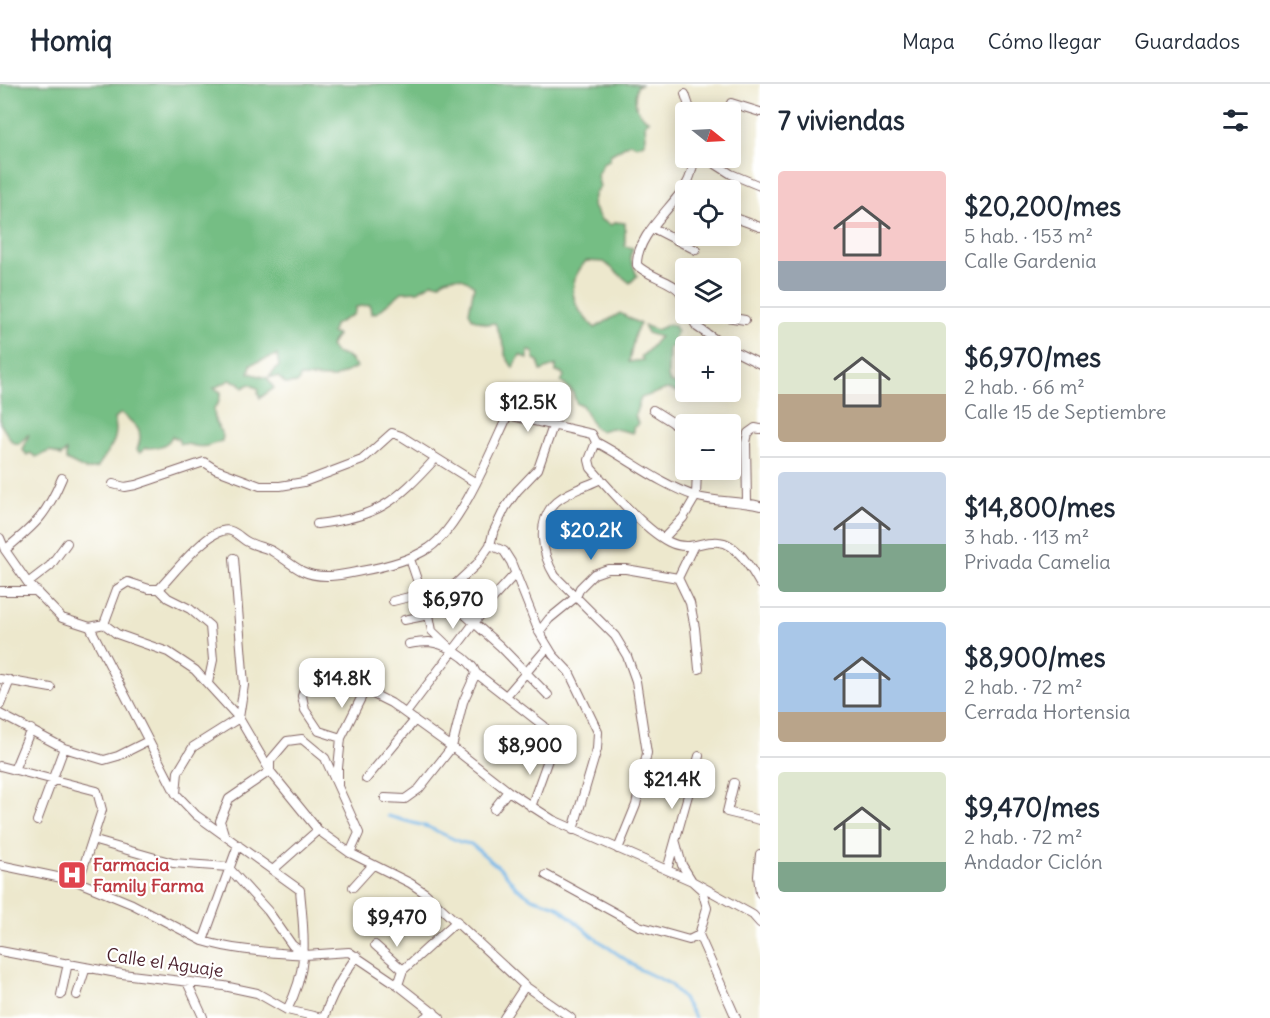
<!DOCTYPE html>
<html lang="es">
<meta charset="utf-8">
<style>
:root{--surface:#fff;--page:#f6f6f7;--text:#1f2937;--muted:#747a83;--line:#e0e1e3;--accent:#1f6fb2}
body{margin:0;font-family:Delius,sans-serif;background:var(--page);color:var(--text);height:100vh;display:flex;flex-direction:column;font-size:22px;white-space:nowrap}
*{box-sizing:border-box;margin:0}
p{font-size:20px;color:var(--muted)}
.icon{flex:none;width:33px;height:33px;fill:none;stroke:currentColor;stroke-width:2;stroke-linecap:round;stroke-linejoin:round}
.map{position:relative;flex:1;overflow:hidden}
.panel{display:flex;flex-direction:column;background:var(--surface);width:510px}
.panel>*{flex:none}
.needle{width:39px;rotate:108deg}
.controls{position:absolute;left:675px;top:18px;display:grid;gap:12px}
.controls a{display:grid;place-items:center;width:66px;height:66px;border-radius:6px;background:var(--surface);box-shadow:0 3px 15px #0003;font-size:30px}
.price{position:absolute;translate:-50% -51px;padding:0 14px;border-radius:12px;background:#fff;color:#222;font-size:20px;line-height:39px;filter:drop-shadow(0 2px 3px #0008)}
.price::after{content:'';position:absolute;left:50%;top:36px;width:18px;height:14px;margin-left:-9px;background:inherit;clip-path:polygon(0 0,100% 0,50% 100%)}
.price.selected{background:var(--accent);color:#fff}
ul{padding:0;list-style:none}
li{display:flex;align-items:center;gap:18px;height:150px;padding:0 18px}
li+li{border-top:2px solid var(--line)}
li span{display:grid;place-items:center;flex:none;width:168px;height:120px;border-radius:6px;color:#555}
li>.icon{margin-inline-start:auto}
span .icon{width:72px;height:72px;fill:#fffc;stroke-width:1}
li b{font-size:26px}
h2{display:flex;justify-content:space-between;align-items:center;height:72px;padding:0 18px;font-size:26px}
header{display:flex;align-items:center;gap:36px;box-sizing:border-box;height:84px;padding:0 30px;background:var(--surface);border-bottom:2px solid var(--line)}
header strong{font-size:28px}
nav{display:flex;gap:33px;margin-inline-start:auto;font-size:21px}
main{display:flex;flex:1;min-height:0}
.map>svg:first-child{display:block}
</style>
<header>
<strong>Homiq</strong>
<nav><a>Mapa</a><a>Cómo llegar</a><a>Guardados</a></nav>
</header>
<main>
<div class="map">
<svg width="760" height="934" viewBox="0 0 760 934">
<rect width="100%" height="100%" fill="#fff"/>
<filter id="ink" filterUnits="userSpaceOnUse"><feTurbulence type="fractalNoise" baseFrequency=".0167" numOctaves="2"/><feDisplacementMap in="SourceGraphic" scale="12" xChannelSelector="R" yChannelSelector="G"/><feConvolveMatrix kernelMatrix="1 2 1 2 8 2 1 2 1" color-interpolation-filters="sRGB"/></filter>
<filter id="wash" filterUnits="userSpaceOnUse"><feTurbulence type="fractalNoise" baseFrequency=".008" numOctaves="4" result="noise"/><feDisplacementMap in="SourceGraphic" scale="24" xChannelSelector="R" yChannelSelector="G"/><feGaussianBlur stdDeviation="1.35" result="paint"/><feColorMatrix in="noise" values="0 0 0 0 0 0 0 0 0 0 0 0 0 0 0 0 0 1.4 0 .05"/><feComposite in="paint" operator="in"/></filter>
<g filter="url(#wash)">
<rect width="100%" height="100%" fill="#ede8cd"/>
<!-- forest -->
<path fill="#75be84" stroke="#606e58" stroke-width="1.5" d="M0,0H642L637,2C633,18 635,28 649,37L645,39L646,53L644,59L637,62L630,59L610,71L609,77L604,78L597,91L600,103L595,108L592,121L601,136L611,141L616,138L625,139V162L633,164L630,173L637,192L630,199L604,178L586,177C564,201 572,224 595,244L620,229L640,240L635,249L629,278L643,276L641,272C649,268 653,259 660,253L647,249L644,241L656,246L670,240L674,242L677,248L673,257L675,261L669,264L668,292L670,298L678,301L681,309L667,305L641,314L635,331L638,340L633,344V349L611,344L600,347L594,343L582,321L577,320L572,307L561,298L564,292L562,289L556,288V281L541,287L538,277L534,275V269L528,266V275L520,271L513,284L505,271V264L495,239L487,240L473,235L469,228L474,202C465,192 449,189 439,200L433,198L418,207L402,208L378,228L371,230L370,221L356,223L354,230L334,241L332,249L337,251L330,262L335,269L348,273L357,283L334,294L300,293L298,299L286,300L278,293H269L279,282L277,271L251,280L249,289L267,294L274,304L260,314L258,309L259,305L249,300L243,304L240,299L230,296L214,304L221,308L218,320L214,324L215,337L223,352L222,357C213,360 205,364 196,362C190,361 186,359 180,360L178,355L172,352C167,363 156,364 145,364L140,369L137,366C145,346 136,341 121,329L114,335C121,356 108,366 97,384L86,386L66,376V367L61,372L50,367L36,373L30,369L27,371L23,366L29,350L19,360L12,358L0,339Z"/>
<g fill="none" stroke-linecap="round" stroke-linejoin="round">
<!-- stream -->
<path stroke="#70b4e6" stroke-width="3" d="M388,732L428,743L460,758L471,760L503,787L516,803L532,814L557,822L595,854L639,885L670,900L683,915L695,934"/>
</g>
</g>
<g filter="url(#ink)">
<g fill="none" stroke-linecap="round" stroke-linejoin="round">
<!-- minor casing -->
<g stroke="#836564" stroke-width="10">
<path id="minor" d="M685,10L691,28
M731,19L760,28
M706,74L731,90L760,102
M687,100L695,106
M730,132L760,143
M653,144L696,166
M686,222C684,218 683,213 681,209C674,197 648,193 637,181C636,152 671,125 686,101C691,93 693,83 694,74
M689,230L697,243L725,262
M709,230L745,236
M730,265L760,280
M653,326L672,338L686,352
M596,358L589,376L591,384C610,406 644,445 669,458C689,468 702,456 719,458C737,459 752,486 760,500
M601,395C587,402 569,407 557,417C535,436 542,471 555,492L615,552L627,572L636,597L647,669L636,721L618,765
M113,400L125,403L136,401L204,378L215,385L260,402H280L304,398L362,376L392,349L401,352L476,399
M747,418L746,359L748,349L755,344L760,345
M317,440C378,433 396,418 436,374
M0,454L5,466L28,499L62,534L90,543L104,540L117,550L168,568L195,586L239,634L270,687L318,746L350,769L410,799L425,809L525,902L571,934
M664,454L683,434L696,412L697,386
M490,461L504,467L511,478L539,548L553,571L569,588L598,648L597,665L573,746
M5,466C36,440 46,432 62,394
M678,494L690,519L695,544L699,585
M678,494L693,463
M28,499L50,482L67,459
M159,505C173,490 204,451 222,447C233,444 238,452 246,457C254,462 264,463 272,467C282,473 292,482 302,487C321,496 342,491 361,487C384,483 409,477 429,464C461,442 491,367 508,331L592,350L596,358C629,375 659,400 695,412C716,419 739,416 760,422
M0,507H37
M446,509L454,521L500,562L548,611
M393,517L421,510
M404,536L429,531L446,509L477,480L490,461L493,449L505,424L517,407L538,385L553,342
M104,540L117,505L128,498L149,505H159L168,514L190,525L210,542L213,576L208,599
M90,543L176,710L196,731L300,806C304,852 310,882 287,926
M539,548L549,535L576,513L580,504L594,490L608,485H626L678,494
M409,560C415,559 422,558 429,558C444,559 471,575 476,589L544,642L550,670L531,723
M453,567L494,513L516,489
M0,595L51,604
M506,612L548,563
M0,621L10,596
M406,629L453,567L432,547L429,531L410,475
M0,630L64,664L104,676L118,672L148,657
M341,654L319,647L305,626L302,612L311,586L365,606L391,619L452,663L508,707L553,736L692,797L753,831L760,839
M0,682L97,707L102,726L82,787L76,797
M14,686L31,645
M366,695L415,636
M734,699L727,728L760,736
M338,701V684L341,654L365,606
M176,709L178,688L193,663L239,634L244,601L234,474
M385,714L405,715L419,705L452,663L463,618L476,589
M494,725L508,707
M37,737L64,664
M224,750L220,737L229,715L270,687V677L287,657L302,655L325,674L359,749L350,769
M92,756L173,779L228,783
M676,759L682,781L692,797L702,806L707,824L699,851L736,934
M760,770L758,792L760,809
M0,781L76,797L132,820L203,857C236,867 271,868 305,871
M228,783L268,827L292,861L305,871L349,868L398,901L440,934
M274,785L318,746
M667,786L699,672
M546,791L639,842L689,856L699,851
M353,803L372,782
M203,857L238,761
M375,861L403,886
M0,867L122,890L224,902L257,909L287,926L322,934
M187,898L203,933
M398,901L403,886L457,837
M61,911L68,879
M77,911L86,883
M324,934C331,911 343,891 357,872
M424,934L434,928
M504,934L525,902"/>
</g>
<!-- minor -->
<use href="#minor" stroke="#fff" stroke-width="8"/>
</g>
</g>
<!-- icons -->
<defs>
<g id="hospital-square" transform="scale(1.5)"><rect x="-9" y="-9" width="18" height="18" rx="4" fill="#e0444e" stroke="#fff"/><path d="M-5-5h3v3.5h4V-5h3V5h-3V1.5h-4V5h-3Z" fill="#fff"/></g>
</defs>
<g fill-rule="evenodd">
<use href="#hospital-square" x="72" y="791"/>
</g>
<g text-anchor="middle" stroke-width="4.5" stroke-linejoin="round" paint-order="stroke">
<!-- health labels -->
<g font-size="18" font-weight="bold" fill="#be3a42" stroke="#fff" text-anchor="start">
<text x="93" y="787">Farmacia<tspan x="93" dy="21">Family Farma</tspan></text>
</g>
<!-- street labels -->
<g font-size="18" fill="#4a1f2b" stroke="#fff">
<text transform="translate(165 879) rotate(8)" y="6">Calle el Aguaje</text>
</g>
</g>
</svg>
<div class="controls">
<a><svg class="needle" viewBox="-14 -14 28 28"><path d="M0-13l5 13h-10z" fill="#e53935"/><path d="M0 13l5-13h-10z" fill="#747a83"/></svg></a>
<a><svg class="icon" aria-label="locate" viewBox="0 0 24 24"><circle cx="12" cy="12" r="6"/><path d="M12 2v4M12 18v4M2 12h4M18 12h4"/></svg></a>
<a><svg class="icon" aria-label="layers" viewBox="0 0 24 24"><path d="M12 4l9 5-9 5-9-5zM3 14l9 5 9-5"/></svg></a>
<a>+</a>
<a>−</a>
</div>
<b class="price" style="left:528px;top:349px">$12.5K</b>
<b class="price selected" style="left:591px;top:477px">$20.2K</b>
<b class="price" style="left:453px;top:546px">$6,970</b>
<b class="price" style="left:342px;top:625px">$14.8K</b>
<b class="price" style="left:530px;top:692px">$8,900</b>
<b class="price" style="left:672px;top:726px">$21.4K</b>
<b class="price" style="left:397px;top:864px">$9,470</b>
</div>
<section class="panel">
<h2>7 viviendas<svg class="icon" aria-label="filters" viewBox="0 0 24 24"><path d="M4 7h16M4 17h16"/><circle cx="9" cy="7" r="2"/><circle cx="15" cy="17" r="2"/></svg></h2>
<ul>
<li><span style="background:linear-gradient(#f6c9c9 75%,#9aa5b1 0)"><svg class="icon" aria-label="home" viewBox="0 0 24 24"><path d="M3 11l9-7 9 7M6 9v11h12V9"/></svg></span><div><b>$20,200/mes</b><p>5 hab. · 153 m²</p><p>Calle Gardenia</p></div></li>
<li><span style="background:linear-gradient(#dfe7d0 60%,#b9a48a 0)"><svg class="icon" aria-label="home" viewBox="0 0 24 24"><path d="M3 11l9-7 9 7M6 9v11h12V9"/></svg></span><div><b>$6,970/mes</b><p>2 hab. · 66 m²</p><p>Calle 15 de Septiembre</p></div></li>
<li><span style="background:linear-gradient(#c9d6e8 60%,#7fa58c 0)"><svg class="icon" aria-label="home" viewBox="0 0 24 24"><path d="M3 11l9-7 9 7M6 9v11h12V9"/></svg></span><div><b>$14,800/mes</b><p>3 hab. · 113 m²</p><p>Privada Camelia</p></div></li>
<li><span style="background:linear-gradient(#a9c7e8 75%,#b9a48a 0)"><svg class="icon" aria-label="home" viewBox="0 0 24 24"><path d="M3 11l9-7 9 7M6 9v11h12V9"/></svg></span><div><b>$8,900/mes</b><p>2 hab. · 72 m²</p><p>Cerrada Hortensia</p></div></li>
<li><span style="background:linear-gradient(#dfe7d0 75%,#7fa58c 0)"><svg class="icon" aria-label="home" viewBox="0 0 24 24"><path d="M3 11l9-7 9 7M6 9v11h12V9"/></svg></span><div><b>$9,470/mes</b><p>2 hab. · 72 m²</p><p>Andador Ciclón</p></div></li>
</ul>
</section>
</main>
